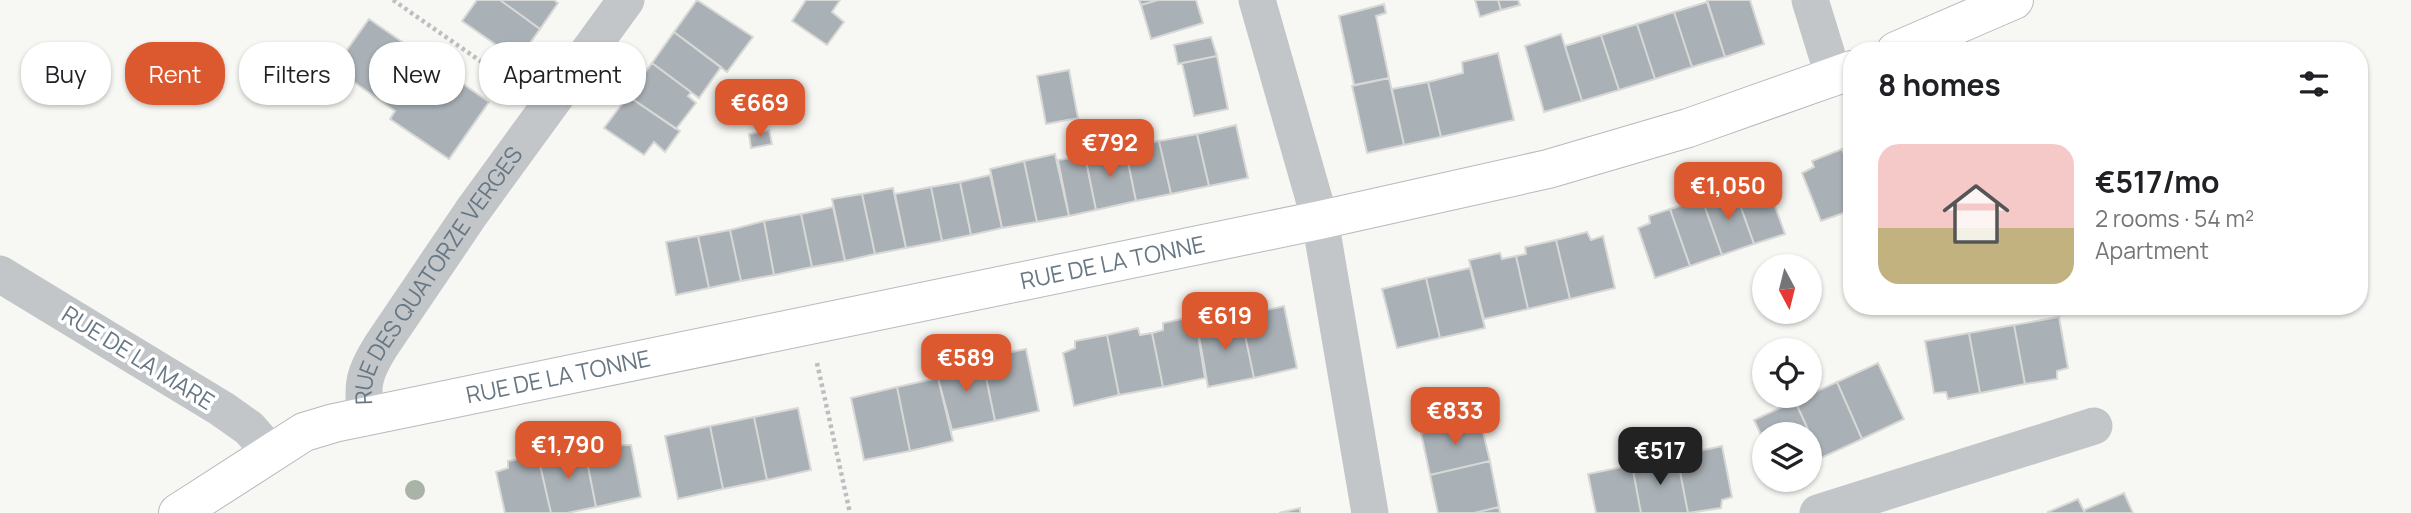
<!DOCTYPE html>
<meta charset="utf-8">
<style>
:root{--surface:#fff;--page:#f6f6f6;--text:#202124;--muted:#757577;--line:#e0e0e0;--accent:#dc582f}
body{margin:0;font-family:Manrope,sans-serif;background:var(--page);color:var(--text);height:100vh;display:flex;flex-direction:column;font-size:26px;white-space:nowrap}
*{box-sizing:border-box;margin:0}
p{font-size:23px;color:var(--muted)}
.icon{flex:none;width:38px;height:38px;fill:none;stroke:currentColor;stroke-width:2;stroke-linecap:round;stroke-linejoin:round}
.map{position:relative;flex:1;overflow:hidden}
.drawer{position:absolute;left:1843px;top:42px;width:525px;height:273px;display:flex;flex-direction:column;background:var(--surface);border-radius:28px;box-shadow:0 2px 5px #0004}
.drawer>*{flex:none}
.top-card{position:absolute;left:21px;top:42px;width:665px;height:63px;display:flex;gap:14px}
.needle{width:46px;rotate:173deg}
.fabs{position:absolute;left:1752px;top:254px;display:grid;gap:14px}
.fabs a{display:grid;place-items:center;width:70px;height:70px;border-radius:50%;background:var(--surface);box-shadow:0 2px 5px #0004;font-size:35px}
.price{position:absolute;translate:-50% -60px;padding:0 16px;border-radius:14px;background:var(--accent);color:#fff;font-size:23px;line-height:46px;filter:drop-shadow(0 2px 4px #0008)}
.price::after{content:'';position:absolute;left:50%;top:42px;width:21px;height:16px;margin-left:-10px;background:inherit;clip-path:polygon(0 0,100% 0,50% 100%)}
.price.on{background:#222;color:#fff}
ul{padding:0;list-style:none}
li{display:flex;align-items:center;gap:21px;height:175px;padding:0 35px}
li+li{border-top:2px solid var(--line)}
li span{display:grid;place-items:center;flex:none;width:196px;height:140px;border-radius:21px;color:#555}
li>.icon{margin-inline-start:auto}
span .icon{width:84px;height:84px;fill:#fffc;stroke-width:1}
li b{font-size:30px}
h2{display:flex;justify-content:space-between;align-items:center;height:84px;padding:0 35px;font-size:30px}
.chip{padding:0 24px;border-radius:28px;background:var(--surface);box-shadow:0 2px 5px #0004;font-size:24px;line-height:63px}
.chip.on{background:var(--accent);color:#fff}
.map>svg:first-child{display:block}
</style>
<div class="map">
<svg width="2411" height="513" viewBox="0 0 2411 513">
<rect width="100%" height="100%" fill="#f7f7f4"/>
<!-- building -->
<path fill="#a9b1b6" stroke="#d8d8d6" stroke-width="2" d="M477,0H500L540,29L518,60L462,21Z
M500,0H554L558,3L540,29Z
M697,0L753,37L727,72L674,32Z
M806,0H840L832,12L844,22L827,45L792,21Z
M1139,0H1158L1141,5Z
M1158,0H1196L1203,23L1151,39L1141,5Z
M1475,0H1498L1501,10L1480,17Z
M1498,0H1518L1520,5L1501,10Z
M1707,0H1750L1764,44L1725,57Z
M1707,2L1725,57L1692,67L1674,12Z
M1384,4L1386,13L1376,16L1389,78L1354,85L1339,16Z
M1674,12L1692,67L1655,79L1637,24Z
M369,19L489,102L449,159L390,119L395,111L334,68Z
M1637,24L1655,79L1619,90L1601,35Z
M674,32L721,67L699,98L652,63Z
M1561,34L1582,101L1544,112L1525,46Z
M1601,35L1619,90L1582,101L1565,46Z
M1211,37L1217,56L1178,64L1174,45Z
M1498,53L1514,120L1441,137L1428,82L1463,73L1462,62Z
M1217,56L1228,109L1194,116L1182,63Z
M652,63L691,92L688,96L696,103L676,129L628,96Z
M1069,70L1078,118L1046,124L1037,76Z
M1389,78L1404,145L1367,153L1352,86Z
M1428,82L1441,137L1404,145L1392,89Z
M628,96L680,131L665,152L654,142L644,155L604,128Z
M762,100L770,109L758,120L751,112Z
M1236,125L1248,178L1209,186L1197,134Z
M769,130L772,144L751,148L749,134Z
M1197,134L1209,186L1171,194L1159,141Z
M1159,141L1171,194L1136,201L1125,148Z
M1852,145V173L1842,149Z
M1125,148L1136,201L1096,210L1085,156Z
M1842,149L1852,173V210L1821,221L1802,173L1814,167L1812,161Z
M1055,154L1069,216L1037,222L1024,161Z
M1085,156L1096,210L1069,216L1058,160Z
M1024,161L1037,222L1002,228L990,169Z
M990,175L1002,228L971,235L960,182Z
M1752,181L1756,188L1767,184L1785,234L1754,244L1734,188Z
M960,182L971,235L942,241L931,187Z
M931,187L942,241L906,248L895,194Z
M893,188L906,248L875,254L862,194Z
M1734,188L1754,244L1722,255L1702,199Z
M862,194L875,254L845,261L832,199Z
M1702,199L1722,255L1690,266L1670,209Z
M833,207L845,261L812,267L801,214Z
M1670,209L1690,266L1655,278L1638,228L1650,223L1649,216Z
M801,214L812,267L774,275L764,221Z
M764,221L774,275L741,281L730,230Z
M730,230L741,281L709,288L698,236Z
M1587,232L1591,240L1603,236L1615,288L1570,299L1556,240Z
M698,236L709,288L676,295L666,242Z
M1556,240L1570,299L1528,309L1516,256L1526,254L1525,247Z
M1500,253L1502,259L1516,256L1528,309L1484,319L1469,260Z
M1470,268L1485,328L1440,338L1426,278Z
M1426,278L1440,338L1397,348L1382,289Z
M1284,306L1297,368L1254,378L1241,316Z
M1195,316L1205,378L1163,387L1152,333L1163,330V323Z
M1241,316L1254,378L1208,387L1197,325Z
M2059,317L2068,368L2057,371V379L2025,384L2014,325Z
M2014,325L2025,384L1980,393L1969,333Z
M1138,328L1140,335L1152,333L1163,387L1119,395L1107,335Z
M1969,333L1980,393L1948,399L1946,392L1934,393L1925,341Z
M1107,335L1119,395L1074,406L1063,353L1075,348V341Z
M1026,349L1039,411L995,421L982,358Z
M982,358L995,421L952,430L938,378L937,367Z
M1878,363L1904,419L1862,439L1837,382Z
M938,378L953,441L910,451L897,387Z
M1837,382L1862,439L1821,458L1795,401Z
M897,387L910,451L864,460L851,398Z
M1795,401L1821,458L1810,463V434H1764V441L1754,420Z
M798,408L811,470L767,480L754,417Z
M754,417L767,480L723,489L710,426Z
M1480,420L1490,461L1430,475L1421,433Z
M710,426L723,489L678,499L665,436Z
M616,439L618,445H631L641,497L596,507L584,446Z
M584,446L596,507L567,513H551L538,456Z
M1722,446L1732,497L1722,500L1721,508L1688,513L1677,456Z
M538,456L551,513H505L496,472L508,468V461Z
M1677,456L1688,513H1641L1632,465Z
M1490,461L1499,507L1474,513H1438L1430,475Z
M1632,465L1641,513H1596L1588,474Z
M2124,493L2133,513H2085L2084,510Z
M2078,499L2085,513H2048V512Z
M1499,507L1500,513H1474Z
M1300,508V513H1279Z"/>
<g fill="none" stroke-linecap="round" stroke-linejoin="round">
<!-- secondary casing -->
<g stroke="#b5babe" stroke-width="40">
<g id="secondary">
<path d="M1896,51L2014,0"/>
<path id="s2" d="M178,513L304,432L334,423L1320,220L1548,169L1688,128L1852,70"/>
</g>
</g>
<!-- path -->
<path stroke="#bcbec0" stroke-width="4.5" stroke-dasharray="3.5 3.5" stroke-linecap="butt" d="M393,0L516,86
M817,363L850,513"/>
<!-- street -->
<g stroke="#c2c6c9" stroke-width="37">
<path d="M1257,0L1320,220L1370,513"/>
<path d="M1810,0L1834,78"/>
<path d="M0,274L222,409L249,428L270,452"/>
<path id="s1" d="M366,417C361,385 364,373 381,346L471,213L626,0"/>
<path d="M1818,513L2094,426"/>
</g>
<!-- secondary -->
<use href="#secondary" stroke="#fff" stroke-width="38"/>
</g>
<!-- trees -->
<circle fill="#a9b3a6" cx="415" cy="490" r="10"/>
<g text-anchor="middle" stroke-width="7" stroke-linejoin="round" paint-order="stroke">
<!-- street labels -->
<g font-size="23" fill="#677784" stroke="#fff">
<text dy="8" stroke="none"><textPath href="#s2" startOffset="976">RUE DE LA TONNE</textPath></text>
<text dy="8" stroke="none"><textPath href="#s1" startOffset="163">RUE DES QUATORZE VERGES</textPath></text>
<text transform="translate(138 358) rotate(32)" y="8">RUE DE LA MARE</text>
<text dy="8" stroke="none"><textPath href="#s2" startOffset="410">RUE DE LA TONNE</textPath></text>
</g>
</g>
</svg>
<div class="fabs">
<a><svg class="needle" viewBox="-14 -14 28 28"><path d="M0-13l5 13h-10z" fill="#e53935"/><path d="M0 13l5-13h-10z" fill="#757577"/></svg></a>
<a><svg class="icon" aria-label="locate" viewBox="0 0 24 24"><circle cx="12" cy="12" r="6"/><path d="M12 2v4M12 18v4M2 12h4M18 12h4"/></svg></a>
<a><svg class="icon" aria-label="layers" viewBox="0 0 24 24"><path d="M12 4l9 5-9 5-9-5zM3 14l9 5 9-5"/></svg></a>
</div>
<b class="price" style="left:760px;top:139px">€669</b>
<b class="price" style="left:1110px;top:179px">€792</b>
<b class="price" style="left:1728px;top:222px">€1,050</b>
<b class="price" style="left:1225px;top:352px">€619</b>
<b class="price" style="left:966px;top:394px">€589</b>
<b class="price" style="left:1455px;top:447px">€833</b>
<b class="price" style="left:568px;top:481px">€1,790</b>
<b class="price on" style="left:1660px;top:487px">€517</b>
<div class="top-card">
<a class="chip">Buy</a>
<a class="chip on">Rent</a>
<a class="chip">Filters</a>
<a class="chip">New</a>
<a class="chip">Apartment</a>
</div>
<section class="drawer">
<h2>8 homes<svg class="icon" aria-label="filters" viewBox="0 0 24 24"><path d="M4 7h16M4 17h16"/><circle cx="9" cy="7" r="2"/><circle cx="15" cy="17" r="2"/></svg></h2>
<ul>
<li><span style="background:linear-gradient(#f6c9c9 60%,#c2b280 0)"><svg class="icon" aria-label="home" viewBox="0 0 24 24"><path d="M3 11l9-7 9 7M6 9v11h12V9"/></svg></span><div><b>€517/mo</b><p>2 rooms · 54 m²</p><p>Apartment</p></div></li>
</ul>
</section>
</div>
